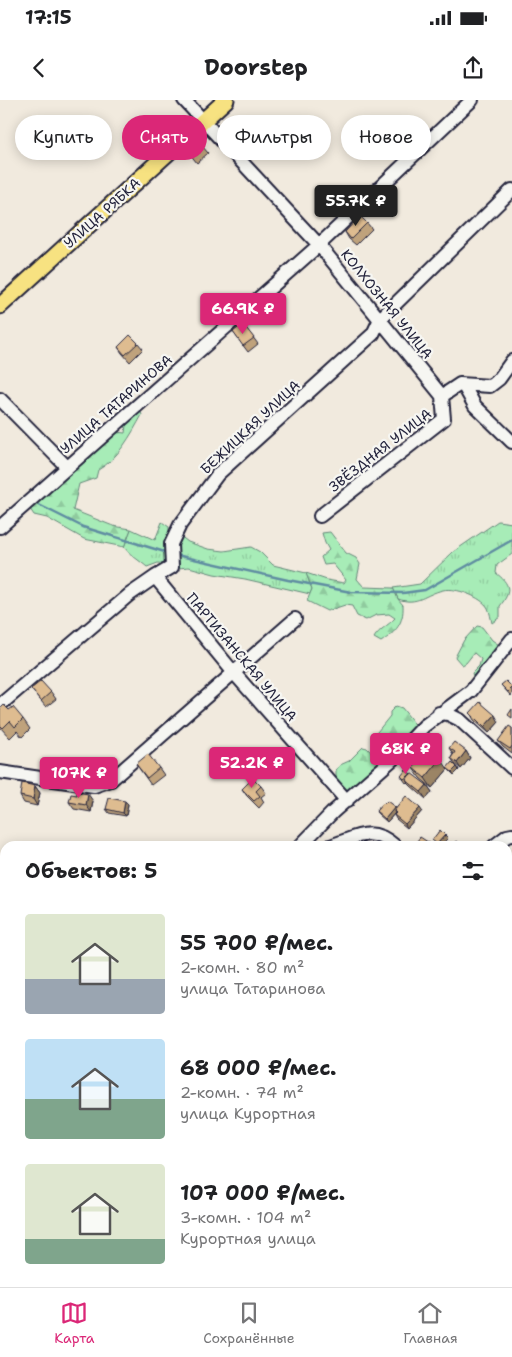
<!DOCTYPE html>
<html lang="ru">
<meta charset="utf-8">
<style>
:root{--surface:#fff;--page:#f2f2f2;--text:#202124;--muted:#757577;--line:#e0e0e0;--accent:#db2777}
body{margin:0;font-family:"Shantell Sans",sans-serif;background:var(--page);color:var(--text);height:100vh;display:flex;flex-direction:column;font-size:19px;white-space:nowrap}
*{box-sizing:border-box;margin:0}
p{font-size:16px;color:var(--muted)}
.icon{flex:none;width:28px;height:28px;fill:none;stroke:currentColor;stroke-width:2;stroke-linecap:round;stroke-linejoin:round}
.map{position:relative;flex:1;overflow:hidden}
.panel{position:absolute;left:0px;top:741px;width:512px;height:446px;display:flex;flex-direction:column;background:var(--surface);border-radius:15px 15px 0 0;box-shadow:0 2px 12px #0003}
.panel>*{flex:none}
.banner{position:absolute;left:15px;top:15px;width:482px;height:45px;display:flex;gap:10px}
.price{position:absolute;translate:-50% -42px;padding:0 11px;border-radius:5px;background:var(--accent);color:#fff;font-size:16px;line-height:32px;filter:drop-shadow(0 1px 2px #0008)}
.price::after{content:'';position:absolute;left:50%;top:30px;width:15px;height:11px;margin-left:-8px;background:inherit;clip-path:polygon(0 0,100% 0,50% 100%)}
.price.active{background:#222;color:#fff}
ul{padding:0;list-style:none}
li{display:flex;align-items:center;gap:15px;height:125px;padding:0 25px}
li span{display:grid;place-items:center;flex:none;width:140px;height:100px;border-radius:5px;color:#555}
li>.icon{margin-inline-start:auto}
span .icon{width:60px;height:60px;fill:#fffc;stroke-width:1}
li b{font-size:21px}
h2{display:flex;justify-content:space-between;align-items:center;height:60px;padding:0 25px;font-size:21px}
.tag{padding:0 18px;border-radius:22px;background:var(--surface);box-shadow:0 2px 12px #0003;font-size:18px;line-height:45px}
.tag.active{background:var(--accent);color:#fff}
.status{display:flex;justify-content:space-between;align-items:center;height:35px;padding:0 25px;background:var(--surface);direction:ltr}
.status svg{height:14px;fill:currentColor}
header{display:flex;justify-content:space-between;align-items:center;height:65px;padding:0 25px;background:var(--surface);font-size:22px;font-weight:700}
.dock{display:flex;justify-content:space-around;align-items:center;height:70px;border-top:1px solid var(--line);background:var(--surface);font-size:14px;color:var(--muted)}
.dock a{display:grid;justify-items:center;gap:2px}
.dock .active{color:var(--accent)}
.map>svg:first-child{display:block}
</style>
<div class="status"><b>17:15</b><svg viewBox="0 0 49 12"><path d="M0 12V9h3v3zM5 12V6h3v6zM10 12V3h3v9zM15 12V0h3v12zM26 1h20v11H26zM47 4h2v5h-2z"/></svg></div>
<header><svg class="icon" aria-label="back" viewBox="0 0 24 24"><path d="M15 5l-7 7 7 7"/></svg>Doorstep<svg class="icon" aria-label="share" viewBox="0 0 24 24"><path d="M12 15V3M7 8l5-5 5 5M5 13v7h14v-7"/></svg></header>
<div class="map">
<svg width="512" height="1187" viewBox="0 0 512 1187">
<defs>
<pattern id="grass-tufts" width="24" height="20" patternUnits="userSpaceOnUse" patternTransform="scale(1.25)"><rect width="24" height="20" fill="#a7ecb7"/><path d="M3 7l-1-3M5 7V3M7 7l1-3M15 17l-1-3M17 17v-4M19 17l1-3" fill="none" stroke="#8fca9e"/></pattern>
<pattern id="forest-firs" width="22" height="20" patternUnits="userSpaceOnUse" patternTransform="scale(1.25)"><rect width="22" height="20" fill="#a7ecb7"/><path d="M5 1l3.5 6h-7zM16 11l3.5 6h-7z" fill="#8fca9e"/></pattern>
</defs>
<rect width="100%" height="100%" fill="#f1eade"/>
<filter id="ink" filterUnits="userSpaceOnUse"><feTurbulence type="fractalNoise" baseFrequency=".02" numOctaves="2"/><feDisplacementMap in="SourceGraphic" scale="10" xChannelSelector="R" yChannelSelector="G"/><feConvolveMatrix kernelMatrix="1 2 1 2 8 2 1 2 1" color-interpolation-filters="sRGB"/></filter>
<g filter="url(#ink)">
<!-- grass -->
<path fill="url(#grass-tufts)" stroke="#648779" d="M498,421L512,423V454L497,465L496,473C510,484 512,491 500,506V517L492,523C491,519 490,512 488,508C482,497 455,487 443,490C425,494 418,506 398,499L393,488L420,484L453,452Z
M162,422L169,427V437L179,435L188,442L208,449L224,451L251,447L260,452L273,465L306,473L312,489L310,494L245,479L214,474L189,467L178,468L167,464L158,463L147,467C139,460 131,456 124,447L131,429L155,440Z"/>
<!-- forest -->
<path fill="url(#forest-firs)" stroke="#648779" d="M140,310L142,315C131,335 118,359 98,370L96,378L79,384L73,410L113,426L131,429L124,447L84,439L47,418L34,415L30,409C46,389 67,374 87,359C97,351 106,341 116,332L125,333L126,325Z
M330,432L346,453L356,458L360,464L357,479L364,487L393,488L398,499L403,505C404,523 396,532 381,542L374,538C379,529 388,526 395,518L389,514L376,515L366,520L357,516L352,506L345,505L327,511L307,501L312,489L306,473L327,480L344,483L346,480L333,464L324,465L321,457L329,450L325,443L322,433Z
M477,526L482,527L492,540L502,547L474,580L472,573L479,566L481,559L474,553L466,563L462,565L455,557L464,540Z
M396,606L402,608L417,627L386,659L373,637L390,616V612Z
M363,647L367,648L383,665L351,693L336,680V670L340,665L349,661Z"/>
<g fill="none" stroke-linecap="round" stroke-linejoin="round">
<!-- stream -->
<path stroke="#5e8ca1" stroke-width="2.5" d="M39,405L83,427L168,453
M176,455L288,480L351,492L403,493L425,490L512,440"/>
<!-- minor casing -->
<g stroke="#22223b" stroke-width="16">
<path id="minor" d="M184,0L319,145L442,296
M460,284L465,288L475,306L512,342
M0,299L67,367
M320,416L444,319L442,296L460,284L490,286L499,279L512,261
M0,427L319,145L472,0
M155,477L234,573L347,701
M0,605L129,495L155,477L172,467L171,444L180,425L218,374L373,234L380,219L512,90
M439,613L448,614L460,620L512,668
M0,672L94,686L111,680L295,519
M300,746L333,712L393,659L424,626L471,591L512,539
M330,746C357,737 371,725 395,746
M494,746L507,736L512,735
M508,844L512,848
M0,886L5,882
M508,1044L512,1042
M0,1093L5,1089
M0,1109L5,1115
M62,1182L66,1187
M91,1187L97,1182
M305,1187L310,1182"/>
</g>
<!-- major casing -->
<g stroke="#22223b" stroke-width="19">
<path id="major" d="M0,206L226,0
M0,811H5
M508,940L512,942"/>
</g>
<!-- minor -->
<use href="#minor" stroke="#f6f6f2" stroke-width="12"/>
<!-- major -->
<use href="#major" stroke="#f7e281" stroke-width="15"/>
</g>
<!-- wall -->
<path fill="#bfa27c" stroke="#22223b" d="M203,47L208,53L197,63L186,49Z
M367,123L372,129L356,145L349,139L345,132Z
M243,224L258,244L248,252L233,232Z
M138,243L143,249L130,262L122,253L118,247Z
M501,585L512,587V594L511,596Z
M31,589L51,592L56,599L46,607Z
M0,609L9,610L23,619L30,629L22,637L17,631L10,638L0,627Z
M470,613L499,622L489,633L474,620Z
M512,628V654L503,647L498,641Z
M449,648L466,651L470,658L461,669L455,664L451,658L453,654Z
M136,664L159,668L164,675L151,685Z
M457,667L459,670L454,675L448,669L432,688L420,678L413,668H448Z
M410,674L427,685L432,692L426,699L411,686L407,682L406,683L401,676Z
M35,686L40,693L37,706L24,703L20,696Z
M261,686L266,693L261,697L264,702L259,708L247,696L242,689Z
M93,701L91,712L74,709L69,702Z
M128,704L126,716L109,713L106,709Z
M384,704L396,708L422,711L407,728L396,719L394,715L395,713L387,722L378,714L376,711Z
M345,1182H372L375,1187H349Z"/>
<!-- shaded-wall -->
<path fill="#9b8465" stroke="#22223b" d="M495,615L499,622L489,633L484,627Z
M466,651L470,658L461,669L457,663Z
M441,659L448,669L432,688L425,678Z
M457,667L459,670L454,675L452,672Z
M427,685L432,692L426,699L421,692Z
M35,686L40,693L37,706L33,699Z
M88,694L93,701L91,712L86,705Z
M125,701L128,704L126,716L123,713Z
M395,707L397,710L394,711L395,713L387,722L385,719Z
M420,708L422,711L407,728L405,724Z
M445,735L448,738L440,746H438L437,744Z
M508,804L512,809V812L508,817Z"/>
<!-- building -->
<path fill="#debc90" stroke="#22223b" d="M197,39L203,47L193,56L186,49Z
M360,116L367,123L351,139L345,132Z
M243,224L254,238L243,246L233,232Z
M130,235L138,243L125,255L118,247Z
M41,581L51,592L41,601L31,589Z
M506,581L512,587V588L508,592L501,585Z
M480,602L495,615L484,627L470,613Z
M4,605L9,610L13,607L23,619L15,627L10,621L3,628L0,625V609Z
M512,609V618L508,615Z
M509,626L512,628V646L510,649L498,641Z
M454,642L466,651L457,663L451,658L455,652L449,648Z
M430,649L441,659L425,678L413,668Z
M148,654L159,668L147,678L136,664Z
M452,662L457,667L452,672L447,668Z
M406,670L411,674L404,679L401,676Z
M411,673L427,685L421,692L406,680Z
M253,678L261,686L256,691L260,696L254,701L242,689Z
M22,683L35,686L33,699L20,696Z
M77,692L88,694L86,705L69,702L71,694L77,695Z
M406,696L420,708L405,724L394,715L396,713L394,711Z
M109,698L125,701L123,713L106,709Z
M387,701L395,707L385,719L376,711L383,703L384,704Z
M440,730L445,735L437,744L432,740Z
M420,737L434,746H416L414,745Z
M456,741L462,746H446L450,742L453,744Z
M512,796V802L509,799Z
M346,1182H368L363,1187H350Z"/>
</g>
<g text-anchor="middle" stroke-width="4.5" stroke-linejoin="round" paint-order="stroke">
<!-- street labels -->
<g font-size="14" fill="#22223b" stroke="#f6f6f2">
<text transform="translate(102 113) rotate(-42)" y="5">УЛИЦА РЯБКА</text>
<text transform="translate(387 204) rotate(51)" y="5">КОЛХОЗНАЯ УЛИЦА</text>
<text transform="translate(116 304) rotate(-41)" y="5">УЛИЦА ТАТАРИНОВА</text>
<text transform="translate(250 327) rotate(-43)" y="5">БЕЖИЦКАЯ УЛИЦА</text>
<text transform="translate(380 350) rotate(-38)" y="5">ЗВЁЗДНАЯ УЛИЦА</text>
<text transform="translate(242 557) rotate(50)" y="5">ПАРТИЗАНСКАЯ УЛИЦА</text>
</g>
</g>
</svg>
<b class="price active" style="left:356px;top:127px">55.7K ₽</b>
<b class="price" style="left:243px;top:235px">66.9K ₽</b>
<b class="price" style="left:406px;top:675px">68K ₽</b>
<b class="price" style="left:252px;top:689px">52.2K ₽</b>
<b class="price" style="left:79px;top:699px">107K ₽</b>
<div class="banner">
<a class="tag">Купить</a>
<a class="tag active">Снять</a>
<a class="tag">Фильтры</a>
<a class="tag">Новое</a>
</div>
<section class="panel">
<h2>Объектов: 5<svg class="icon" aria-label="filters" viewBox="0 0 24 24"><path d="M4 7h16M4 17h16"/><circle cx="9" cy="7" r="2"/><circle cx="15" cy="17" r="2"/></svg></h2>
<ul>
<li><span style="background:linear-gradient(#dfe7d0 65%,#9aa5b1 0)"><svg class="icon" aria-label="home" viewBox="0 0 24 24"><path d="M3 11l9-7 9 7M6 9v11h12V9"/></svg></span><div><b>55 700 ₽/мес.</b><p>2-комн. · 80 m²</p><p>улица Татаринова</p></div></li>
<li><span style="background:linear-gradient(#bfe0f5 60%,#7fa58c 0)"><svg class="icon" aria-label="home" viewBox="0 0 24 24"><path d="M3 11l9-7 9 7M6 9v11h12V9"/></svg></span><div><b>68 000 ₽/мес.</b><p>2-комн. · 74 m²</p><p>улица Курортная</p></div></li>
<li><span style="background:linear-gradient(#dfe7d0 75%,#7fa58c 0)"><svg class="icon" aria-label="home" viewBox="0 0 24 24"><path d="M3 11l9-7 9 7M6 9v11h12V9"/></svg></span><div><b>107 000 ₽/мес.</b><p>3-комн. · 104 m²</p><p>Курортная улица</p></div></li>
</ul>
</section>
</div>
<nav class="dock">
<a class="active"><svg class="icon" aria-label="map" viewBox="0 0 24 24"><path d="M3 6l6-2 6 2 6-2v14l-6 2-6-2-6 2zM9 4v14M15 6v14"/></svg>Карта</a>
<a><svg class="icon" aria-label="saved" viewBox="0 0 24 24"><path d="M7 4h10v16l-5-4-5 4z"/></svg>Сохранённые</a>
<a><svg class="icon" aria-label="home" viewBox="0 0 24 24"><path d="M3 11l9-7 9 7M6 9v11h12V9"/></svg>Главная</a>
</nav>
